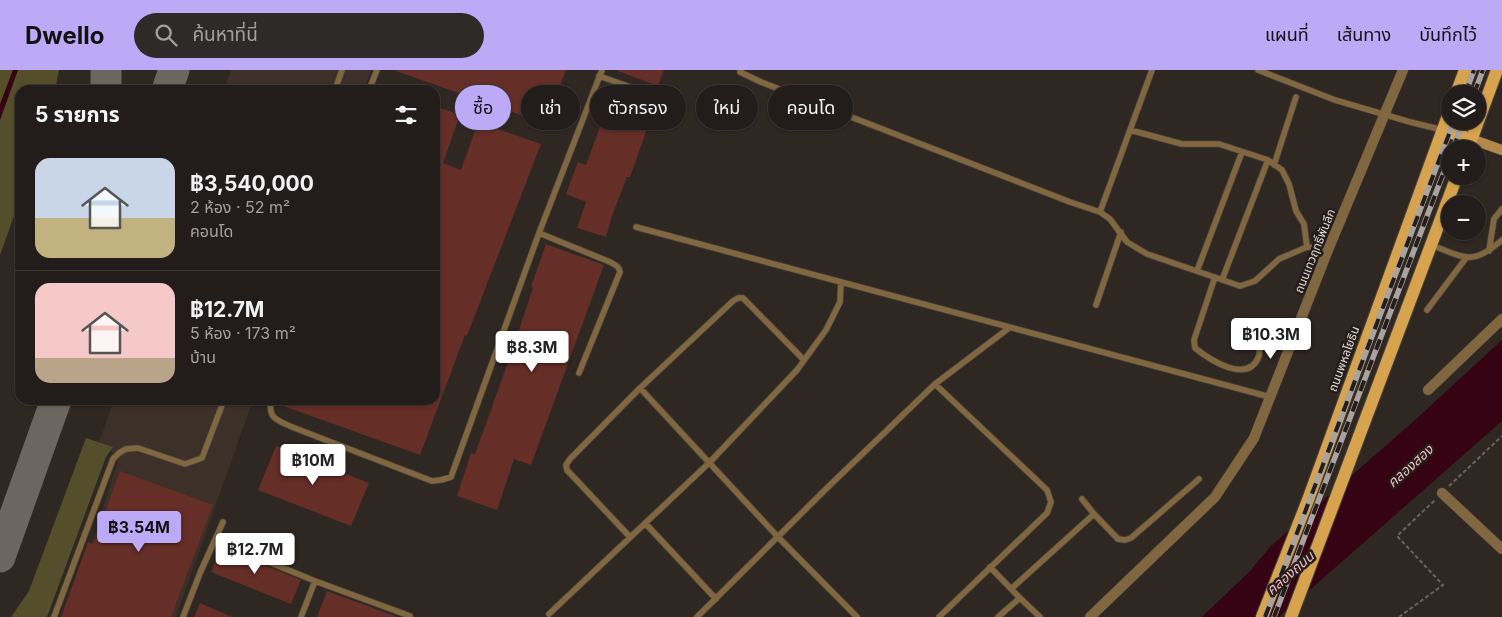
<!DOCTYPE html>
<html lang="th">
<meta charset="utf-8">
<style>
:root{--surface:#221d1a;--page:#2e2a27;--text:#f1f3f6;--muted:#a2a2a2;--line:#3f3b39;--accent:#bcaaf6}
body{margin:0;font-family:Inter,"Noto Sans Thai",sans-serif;background:var(--page);color:var(--text);height:100vh;display:flex;flex-direction:column;font-size:19px;white-space:nowrap}
*{box-sizing:border-box;margin:0}
p{font-size:16px;color:var(--muted)}
.icon{flex:none;width:28px;height:28px;fill:none;stroke:currentColor;stroke-width:2;stroke-linecap:round;stroke-linejoin:round}
.map{position:relative;flex:1;overflow:hidden}
.panel{position:absolute;left:15px;top:15px;width:425px;height:320px;display:flex;flex-direction:column;background:var(--surface);border-radius:15px;box-shadow:0 1px 4px #0004,0 0 0 1px var(--line)}
.panel>*{flex:none}
.hud{position:absolute;left:455px;top:15px;width:475px;height:45px;display:flex;gap:10px}
.controls{position:absolute;left:1441px;top:15px;display:grid;gap:10px}
.controls a{display:grid;place-items:center;width:45px;height:45px;border-radius:50%;background:var(--surface);box-shadow:0 1px 4px #0004,0 0 0 1px var(--line);font-size:25px}
.price{position:absolute;translate:-50% -42px;padding:0 11px;border-radius:5px;background:#fff;color:#222;font-size:16px;line-height:32px;filter:drop-shadow(0 1px 2px #0008)}
.price::after{content:'';position:absolute;left:50%;top:30px;width:15px;height:11px;margin-left:-8px;background:inherit;clip-path:polygon(0 0,100% 0,50% 100%)}
.price.selected{background:var(--accent);color:#111}
ul{padding:0;list-style:none}
li{display:flex;align-items:center;gap:15px;height:125px;padding:0 20px}
li+li{border-top:1px solid var(--line)}
li span{display:grid;place-items:center;flex:none;width:140px;height:100px;border-radius:15px;color:#555}
li>.icon{margin-inline-start:auto}
span .icon{width:60px;height:60px;fill:#fffc;stroke-width:1}
li b{font-size:21px}
h2{display:flex;justify-content:space-between;align-items:center;height:60px;padding:0 20px;font-size:21px}
.chip{padding:0 18px;border-radius:22px;background:var(--surface);box-shadow:0 1px 4px #0004,0 0 0 1px var(--line);font-size:18px;line-height:45px}
.chip.selected{background:var(--accent);color:#111}
header{display:flex;align-items:center;gap:30px;box-sizing:border-box;height:70px;padding:0 25px;background:var(--accent);color:#111}
header strong{font-size:24px}
nav{display:flex;gap:28px;margin-inline-start:auto;font-size:18px}
.search{width:350px;height:45px;background:var(--page);display:flex;align-items:center;gap:12px;box-sizing:border-box;padding:0 18px;border-radius:28px;color:var(--muted);font-size:19px}
.map>svg:first-child{display:block}
</style>
<header>
<strong>Dwello</strong>
<div class="search"><svg class="icon" aria-label="search" viewBox="0 0 24 24"><circle cx="10" cy="10" r="6"/><path d="M15 15l6 6"/></svg>ค้นหาที่นี่</div>
<nav><a>แผนที่</a><a>เส้นทาง</a><a>บันทึกไว้</a></nav>
</header>
<div class="map">
<svg width="1502" height="547" viewBox="0 0 1502 547">
<rect width="100%" height="100%" fill="#2e2722"/>
<!-- built -->
<path fill="#3c3028" d="M231,0H371L364,20H224Z
M114,330H253L176,547H68L119,388L99,372Z"/>
<!-- green -->
<path fill="#544f2a" d="M0,0H59L55,20H20V129L0,185Z
M86,368L113,377L106,387L47,547H11L29,521Z"/>
<!-- water -->
<path fill="#360314" d="M13,0H18L0,50V34Z
M1502,270V351L1494,358L1279,547H1202L1250,501L1270,477L1414,351Z"/>
<g fill="none" stroke-linecap="round" stroke-linejoin="round">
<!-- taxiway -->
<path stroke="#6c6560" stroke-width="31" d="M106,0V20
M167,20L174,0
M0,487L56,330"/>
</g>
<!-- building -->
<path fill="#652e26" d="M397,0H566L546,54L396,1Z
M618,0H664L658,16L618,1Z
M611,27L653,42L630,107H627L612,146L606,167L577,158L586,132L566,124L578,92L586,95Z
M435,36L460,45L443,93L461,100L478,52L541,74L467,266L465,265L420,385L275,333L276,330H435Z
M546,174L604,195L531,395L514,389L497,440L457,426L471,383L475,384L511,284L533,218L531,217Z
M276,376L369,413L351,456L258,420Z
M120,401L213,435L171,547H61L88,472L93,474Z
M222,475L232,479L235,483L301,510L291,534L211,502Z
M327,521L395,546V547H317Z
M200,533L232,547H194Z"/>
<g fill="none" stroke-linecap="round" stroke-linejoin="round">
<!-- lane casing -->
<g stroke="#4a443f" stroke-width="7">
<path id="lane" d="M741,0L740,2L761,12L1070,132L1100,142L1110,149L1127,172L1147,184L1240,216L1255,211L1279,189L1307,177L1328,180
M1258,0L1335,30L1410,52L1443,60
M599,6L653,25
M335,20L342,0
M369,20L377,0
M1130,60L1182,74H1219L1268,90L1282,100L1289,114L1296,141L1304,154L1307,177
M1274,95L1296,27
M1100,142L1152,0
M636,157L1270,327
M539,163L610,192C615,195 619,196 620,202L579,303
M1431,175C1466,188 1472,196 1502,170
M1489,181L1494,149L1502,139
M1197,201L1242,82
M1215,207L1194,270L1195,278C1210,290 1248,315 1259,286C1260,282 1259,277 1260,274L1254,265
M1222,210L1268,90
M1096,235L1121,162
M1427,240L1466,188
M935,314L1047,420L1051,432L1047,443L939,547
M640,318L778,467L857,547
M271,330C268,349 277,350 292,357L432,411L441,410L451,407L539,163L602,0
M1082,429L1094,444
M645,453L716,529
M630,467L567,400L566,395L570,389L640,318L733,231L738,228H743L804,290
M237,479L315,511L410,546
M990,497L1020,528L998,547
M1011,519L1094,444L1118,469L1125,470L1131,468L1199,409
M1020,528L1040,547
M549,544L710,392L797,300L826,260L840,232L841,212
M54,547L113,389L119,383L126,379L138,378L185,394L202,388L224,330
M183,547L200,503L223,452
M301,547L315,511
M697,547L828,417L935,314L1009,258"/>
</g>
<!-- street casing -->
<g stroke="#4a443f" stroke-width="11">
<path id="street" d="M1428,320L1502,249
M1442,423L1502,479
M1090,547L1215,427L1254,368L1328,180L1403,0"/>
</g>
<!-- secondary casing -->
<g stroke="#4a443f" stroke-width="11">
<path id="secondary" d="M1471,69L1502,80"/>
</g>
<!-- primary casing -->
<g stroke="#4a443f" stroke-width="14">
<path id="primary" d="M1456,24L1465,0
M1443,60L1471,69
M1468,79L1497,0
M1262,547L1308,430L1450,40
M1291,547L1457,106"/>
</g>
<!-- path -->
<path stroke="#6b6561" stroke-width="2" stroke-dasharray="4 2.5" stroke-linecap="butt" d="M1449,416L1502,366
M1399,547L1443,515L1397,466L1435,430"/>
<!-- lane -->
<use href="#lane" stroke="#806740" stroke-width="5.5"/>
<!-- street -->
<use href="#street" stroke="#806740" stroke-width="10"/>
<!-- secondary -->
<use href="#secondary" stroke="#b28949" stroke-width="10"/>
<!-- primary -->
<use href="#primary" stroke="#d8a34e" stroke-width="12"/>
<!-- rail casing -->
<g stroke="#a9a39f" stroke-width="5.5">
<path id="rail" d="M1465,24L1474,0
M1474,24L1483,0
M1453,79L1463,51
M1265,547L1454,51
M1274,547L1450,86"/>
</g>
<!-- rail -->
<use href="#rail" stroke="#251d19" stroke-width="4" stroke-dasharray="11" stroke-linecap="butt"/>
</g>
<g text-anchor="middle" stroke-width="5" stroke-linejoin="round" paint-order="stroke">
<!-- street labels -->
<g font-size="12" fill="#e0dbd8" stroke="#251d19">
<text transform="translate(1315 181) rotate(-68)" y="4">ถนนเทวฤทธิ์พันลึก</text>
<text transform="translate(1344 289) rotate(-70)" y="4">ถนนพหลโยธิน</text>
</g>
<!-- water labels -->
<g font-size="14" font-style="italic" fill="#f5bcc7" stroke="#251d19">
<text transform="translate(1410 396) rotate(-42)" y="5">คลองสอง</text>
<text transform="translate(1290 503) rotate(-41)" y="5">คลองถนน</text>
</g>
</g>
</svg>
<div class="controls">
<a><svg class="icon" aria-label="layers" viewBox="0 0 24 24"><path d="M12 4l9 5-9 5-9-5zM3 14l9 5 9-5"/></svg></a>
<a>+</a>
<a>−</a>
</div>
<b class="price" style="left:1271px;top:290px">฿10.3M</b>
<b class="price" style="left:532px;top:303px">฿8.3M</b>
<b class="price" style="left:313px;top:416px">฿10M</b>
<b class="price selected" style="left:139px;top:483px">฿3.54M</b>
<b class="price" style="left:255px;top:505px">฿12.7M</b>
<div class="hud">
<a class="chip selected">ซื้อ</a>
<a class="chip">เช่า</a>
<a class="chip">ตัวกรอง</a>
<a class="chip">ใหม่</a>
<a class="chip">คอนโด</a>
</div>
<section class="panel">
<h2>5 รายการ<svg class="icon" aria-label="filters" viewBox="0 0 24 24"><path d="M4 7h16M4 17h16"/><circle cx="9" cy="7" r="2"/><circle cx="15" cy="17" r="2"/></svg></h2>
<ul>
<li><span style="background:linear-gradient(#c9d6e8 60%,#c2b280 0)"><svg class="icon" aria-label="home" viewBox="0 0 24 24"><path d="M3 11l9-7 9 7M6 9v11h12V9"/></svg></span><div><b>฿3,540,000</b><p>2 ห้อง · 52 m²</p><p>คอนโด</p></div></li>
<li><span style="background:linear-gradient(#f6c9c9 75%,#b9a48a 0)"><svg class="icon" aria-label="home" viewBox="0 0 24 24"><path d="M3 11l9-7 9 7M6 9v11h12V9"/></svg></span><div><b>฿12.7M</b><p>5 ห้อง · 173 m²</p><p>บ้าน</p></div></li>
</ul>
</section>
</div>
